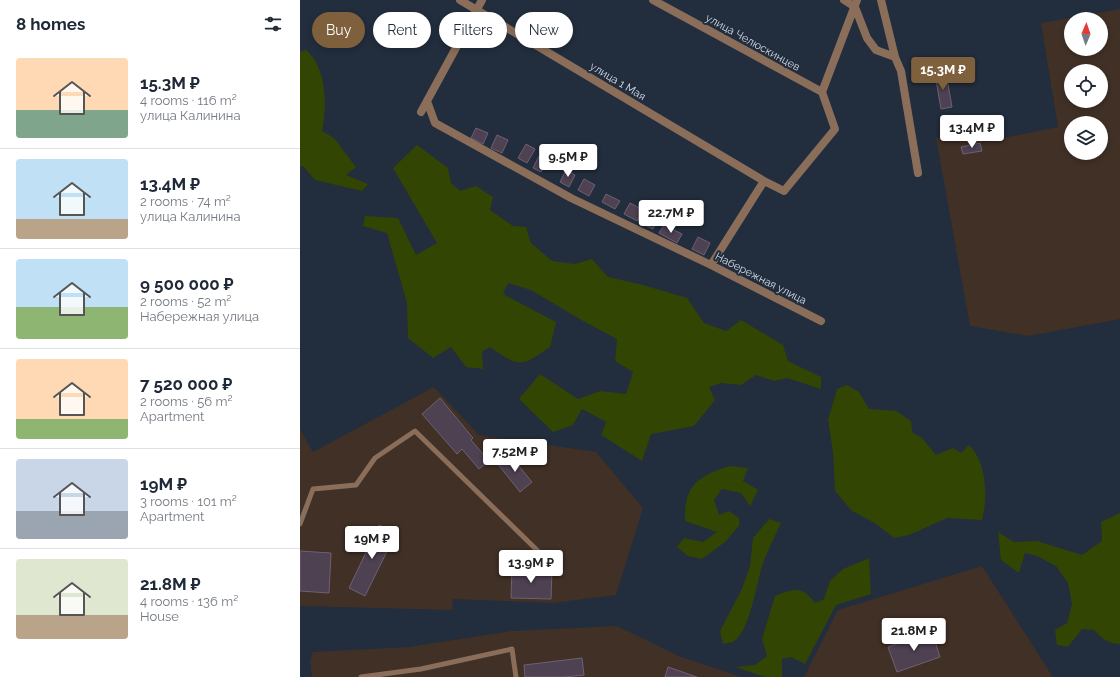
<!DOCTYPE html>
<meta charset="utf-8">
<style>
:root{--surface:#fff;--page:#f6f6f7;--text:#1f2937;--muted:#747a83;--line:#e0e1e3;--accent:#7f603d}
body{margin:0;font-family:Raleway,sans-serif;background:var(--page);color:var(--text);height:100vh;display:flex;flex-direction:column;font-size:15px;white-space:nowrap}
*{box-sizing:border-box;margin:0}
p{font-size:13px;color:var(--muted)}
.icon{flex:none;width:22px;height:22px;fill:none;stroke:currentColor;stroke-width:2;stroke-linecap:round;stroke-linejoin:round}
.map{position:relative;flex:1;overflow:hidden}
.side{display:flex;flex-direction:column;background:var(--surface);width:300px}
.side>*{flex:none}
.top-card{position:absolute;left:12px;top:12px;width:380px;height:36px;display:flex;gap:8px}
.needle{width:26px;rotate:2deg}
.tools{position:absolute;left:764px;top:12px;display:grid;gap:8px}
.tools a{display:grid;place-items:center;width:44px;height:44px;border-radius:50%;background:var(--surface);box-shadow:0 2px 6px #0003;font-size:20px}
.price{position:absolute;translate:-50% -34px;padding:0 9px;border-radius:4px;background:#fff;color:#222;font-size:13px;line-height:26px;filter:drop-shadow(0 1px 2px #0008)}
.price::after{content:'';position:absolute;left:50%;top:24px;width:12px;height:9px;margin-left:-6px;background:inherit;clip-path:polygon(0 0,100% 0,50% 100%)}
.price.current{background:var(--accent);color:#fff}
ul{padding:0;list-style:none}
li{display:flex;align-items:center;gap:12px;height:100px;padding:0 16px}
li+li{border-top:1px solid var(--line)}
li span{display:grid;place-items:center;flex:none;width:112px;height:80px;border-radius:4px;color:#555}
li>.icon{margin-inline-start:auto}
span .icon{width:48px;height:48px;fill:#fffc;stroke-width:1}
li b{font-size:17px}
h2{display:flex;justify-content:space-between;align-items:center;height:48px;padding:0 16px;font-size:17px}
.pill{padding:0 14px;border-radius:18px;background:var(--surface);box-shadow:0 2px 6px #0003;font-size:14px;line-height:36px}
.pill.current{background:var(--accent);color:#fff}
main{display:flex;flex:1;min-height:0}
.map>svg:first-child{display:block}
</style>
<main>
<section class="side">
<h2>8 homes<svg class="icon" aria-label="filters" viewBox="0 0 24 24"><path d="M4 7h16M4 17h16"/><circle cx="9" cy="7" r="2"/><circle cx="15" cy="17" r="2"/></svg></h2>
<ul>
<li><span style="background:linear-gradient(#ffd9b3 65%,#7fa58c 0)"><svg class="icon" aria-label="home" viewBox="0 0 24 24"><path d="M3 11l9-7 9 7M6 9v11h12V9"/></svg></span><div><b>15.3M ₽</b><p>4 rooms · 116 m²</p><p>улица Калинина</p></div></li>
<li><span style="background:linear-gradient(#bfe0f5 75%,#b9a48a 0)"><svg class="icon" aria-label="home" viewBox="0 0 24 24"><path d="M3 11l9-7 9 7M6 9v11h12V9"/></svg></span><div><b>13.4M ₽</b><p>2 rooms · 74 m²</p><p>улица Калинина</p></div></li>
<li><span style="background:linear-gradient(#bfe0f5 60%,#8fb573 0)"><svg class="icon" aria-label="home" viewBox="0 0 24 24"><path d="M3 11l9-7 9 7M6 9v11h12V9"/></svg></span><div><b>9 500 000 ₽</b><p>2 rooms · 52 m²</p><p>Набережная улица</p></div></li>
<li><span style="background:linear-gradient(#ffd9b3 75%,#8fb573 0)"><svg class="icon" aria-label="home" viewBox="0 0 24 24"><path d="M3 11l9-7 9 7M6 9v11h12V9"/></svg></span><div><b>7 520 000 ₽</b><p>2 rooms · 56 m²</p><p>Apartment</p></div></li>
<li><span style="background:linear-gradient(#c9d6e8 65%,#9aa5b1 0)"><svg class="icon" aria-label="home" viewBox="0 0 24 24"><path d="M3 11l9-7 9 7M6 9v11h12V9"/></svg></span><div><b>19M ₽</b><p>3 rooms · 101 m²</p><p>Apartment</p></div></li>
<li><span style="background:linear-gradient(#dfe7d0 70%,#b9a48a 0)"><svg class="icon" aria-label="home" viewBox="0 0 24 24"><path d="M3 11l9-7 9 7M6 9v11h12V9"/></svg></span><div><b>21.8M ₽</b><p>4 rooms · 136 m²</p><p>House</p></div></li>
</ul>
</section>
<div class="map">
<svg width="820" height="677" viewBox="0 0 820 677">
<rect width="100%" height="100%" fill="#222d3d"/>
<!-- industrial -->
<path fill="#403026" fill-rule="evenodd" d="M820,9V319L729,336L670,326L636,138L680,130L683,142L758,127L741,23ZM771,19H801V49H771ZM771,71H801V101H771ZM771,123H801V153H771Z
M134,387L179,435L296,452L343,508L316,595L253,603L153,599L152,610L0,606V429L13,452Z
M682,566L753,677H504L538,610Z
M317,626L381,657L442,677H12L10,661L13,652L109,647L212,631Z"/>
<!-- green -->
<path fill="#334502" d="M6,50C27,68 27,105 22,131L34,138L56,167L46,175L68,184L62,191L15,180L3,166L0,167V52Z
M117,145L148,168L151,183L160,191L176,186L193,197L190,210L213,226L226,227L231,243L252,261L275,264L292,259L308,277L343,285L387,298L404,323L426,331L441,320L483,345L488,361L521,377V389L487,378L474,381L456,375L441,385L421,383L409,387L415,400L394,426L351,434L342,461L301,435L306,422L282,409L273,425L253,432L219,399L240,374L278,399L300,391L326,394L333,372L315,361L317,339L283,321L231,290L208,283L203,294L256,322L250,347C221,367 220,368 190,347L182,352L183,369L166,367L151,347L133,358L108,338L107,303L87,233L63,226L65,216L98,218L116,255L137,243L93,168Z
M547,385L559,392L569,409L596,411L611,421L612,432L622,438L636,455L653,448L661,453L669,445C687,462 688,498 682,520L647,518L609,535L594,538L575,523L552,511L535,491L533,452L528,420L537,389Z
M430,466L448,468L443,481L458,490L450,506L441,493L422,489L414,500L419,515L429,511L439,518V526L425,542L402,559L388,556L377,547L384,538L403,542L417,532L385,521C384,485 398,476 430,466Z
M820,513V644C809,644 801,638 794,630L782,629L768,647L757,645L755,630L767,623L772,604L768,583L756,566L737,556L725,553L719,573L701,560L698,532L714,542L737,541L782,555L802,541L801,522Z
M469,519L481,523C475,536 468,549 463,563C457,580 450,633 433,642C430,643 426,643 423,644L420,631L442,589L450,566L453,538Z
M569,558L571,594L536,605L505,664L491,657L482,659V677H465L436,667L455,665L467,656L462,639L475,596C494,589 501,585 515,603L524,599L530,581L543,569Z"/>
<!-- building -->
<path fill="#4e4152" stroke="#6f6073" d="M646,73L652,107L641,109L635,74Z
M176,128L188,133L183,144L171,138Z
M197,135L208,140L202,153L191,148Z
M680,143L682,151L663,154L661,147Z
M226,144L235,149L227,163L218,158Z
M239,156L247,160L241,172L233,168Z
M266,170L275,175L269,187L260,182Z
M284,179L295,185L289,196L278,190Z
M306,194L320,201L315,209L302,202Z
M330,203L343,210L337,221L324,214Z
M348,214L358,220L353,229L343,224Z
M364,225L382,234L377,243L359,233Z
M398,237L410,243L404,255L392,249Z
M140,398L173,438L171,440L189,461L179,469L162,449L157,454L122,414Z
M209,454L232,482L220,492L197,463Z
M79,525L96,533L65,596L49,588Z
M0,551L31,553L29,593L0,591Z
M212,568L252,570L251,599L211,598Z
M632,632L640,657L597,672L588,647Z
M282,658L284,675L264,677H225L224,665Z
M368,667L397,677H365Z"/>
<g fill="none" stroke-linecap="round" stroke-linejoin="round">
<!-- lane -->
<path stroke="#8a6e5a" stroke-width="5" d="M0,524L13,489L56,485L75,458L115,431L245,558
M61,677L121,669L212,649L216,677"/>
<!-- street -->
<path stroke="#8a6e5a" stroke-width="8" d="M160,0L464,181
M353,0L522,92
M544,0L555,7L567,38L576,50L595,57L601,71L618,173
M581,0L595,57
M127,101L135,123L271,198L411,265L521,321
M121,112L182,0
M411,265L464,181L484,191L535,129L522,92L557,0"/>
</g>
<g text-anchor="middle" stroke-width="4" stroke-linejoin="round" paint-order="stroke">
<!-- street labels -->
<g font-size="11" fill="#d3dae5" stroke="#222d3d">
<text transform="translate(453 42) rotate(29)" y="4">улица Челюскинцев</text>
<text transform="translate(318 81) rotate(31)" y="4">улица 1 Мая</text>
<text transform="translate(461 278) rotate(27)" y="4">Набережная улица</text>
</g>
</g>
</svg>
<div class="tools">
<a><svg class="needle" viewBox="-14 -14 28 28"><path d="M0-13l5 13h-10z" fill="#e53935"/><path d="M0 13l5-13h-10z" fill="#747a83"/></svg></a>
<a><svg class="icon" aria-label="locate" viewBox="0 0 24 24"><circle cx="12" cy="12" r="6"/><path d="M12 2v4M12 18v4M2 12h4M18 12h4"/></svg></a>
<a><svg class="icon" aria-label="layers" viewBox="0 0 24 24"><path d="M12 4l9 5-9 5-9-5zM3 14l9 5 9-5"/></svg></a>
</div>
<b class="price current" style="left:643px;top:91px">15.3M ₽</b>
<b class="price" style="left:672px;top:149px">13.4M ₽</b>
<b class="price" style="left:268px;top:178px">9.5M ₽</b>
<b class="price" style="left:371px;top:234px">22.7M ₽</b>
<b class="price" style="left:215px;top:473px">7.52M ₽</b>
<b class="price" style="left:72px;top:560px">19M ₽</b>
<b class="price" style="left:231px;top:584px">13.9M ₽</b>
<b class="price" style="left:614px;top:652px">21.8M ₽</b>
<div class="top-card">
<a class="pill current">Buy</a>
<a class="pill">Rent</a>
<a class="pill">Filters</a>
<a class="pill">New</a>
</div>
</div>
</main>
